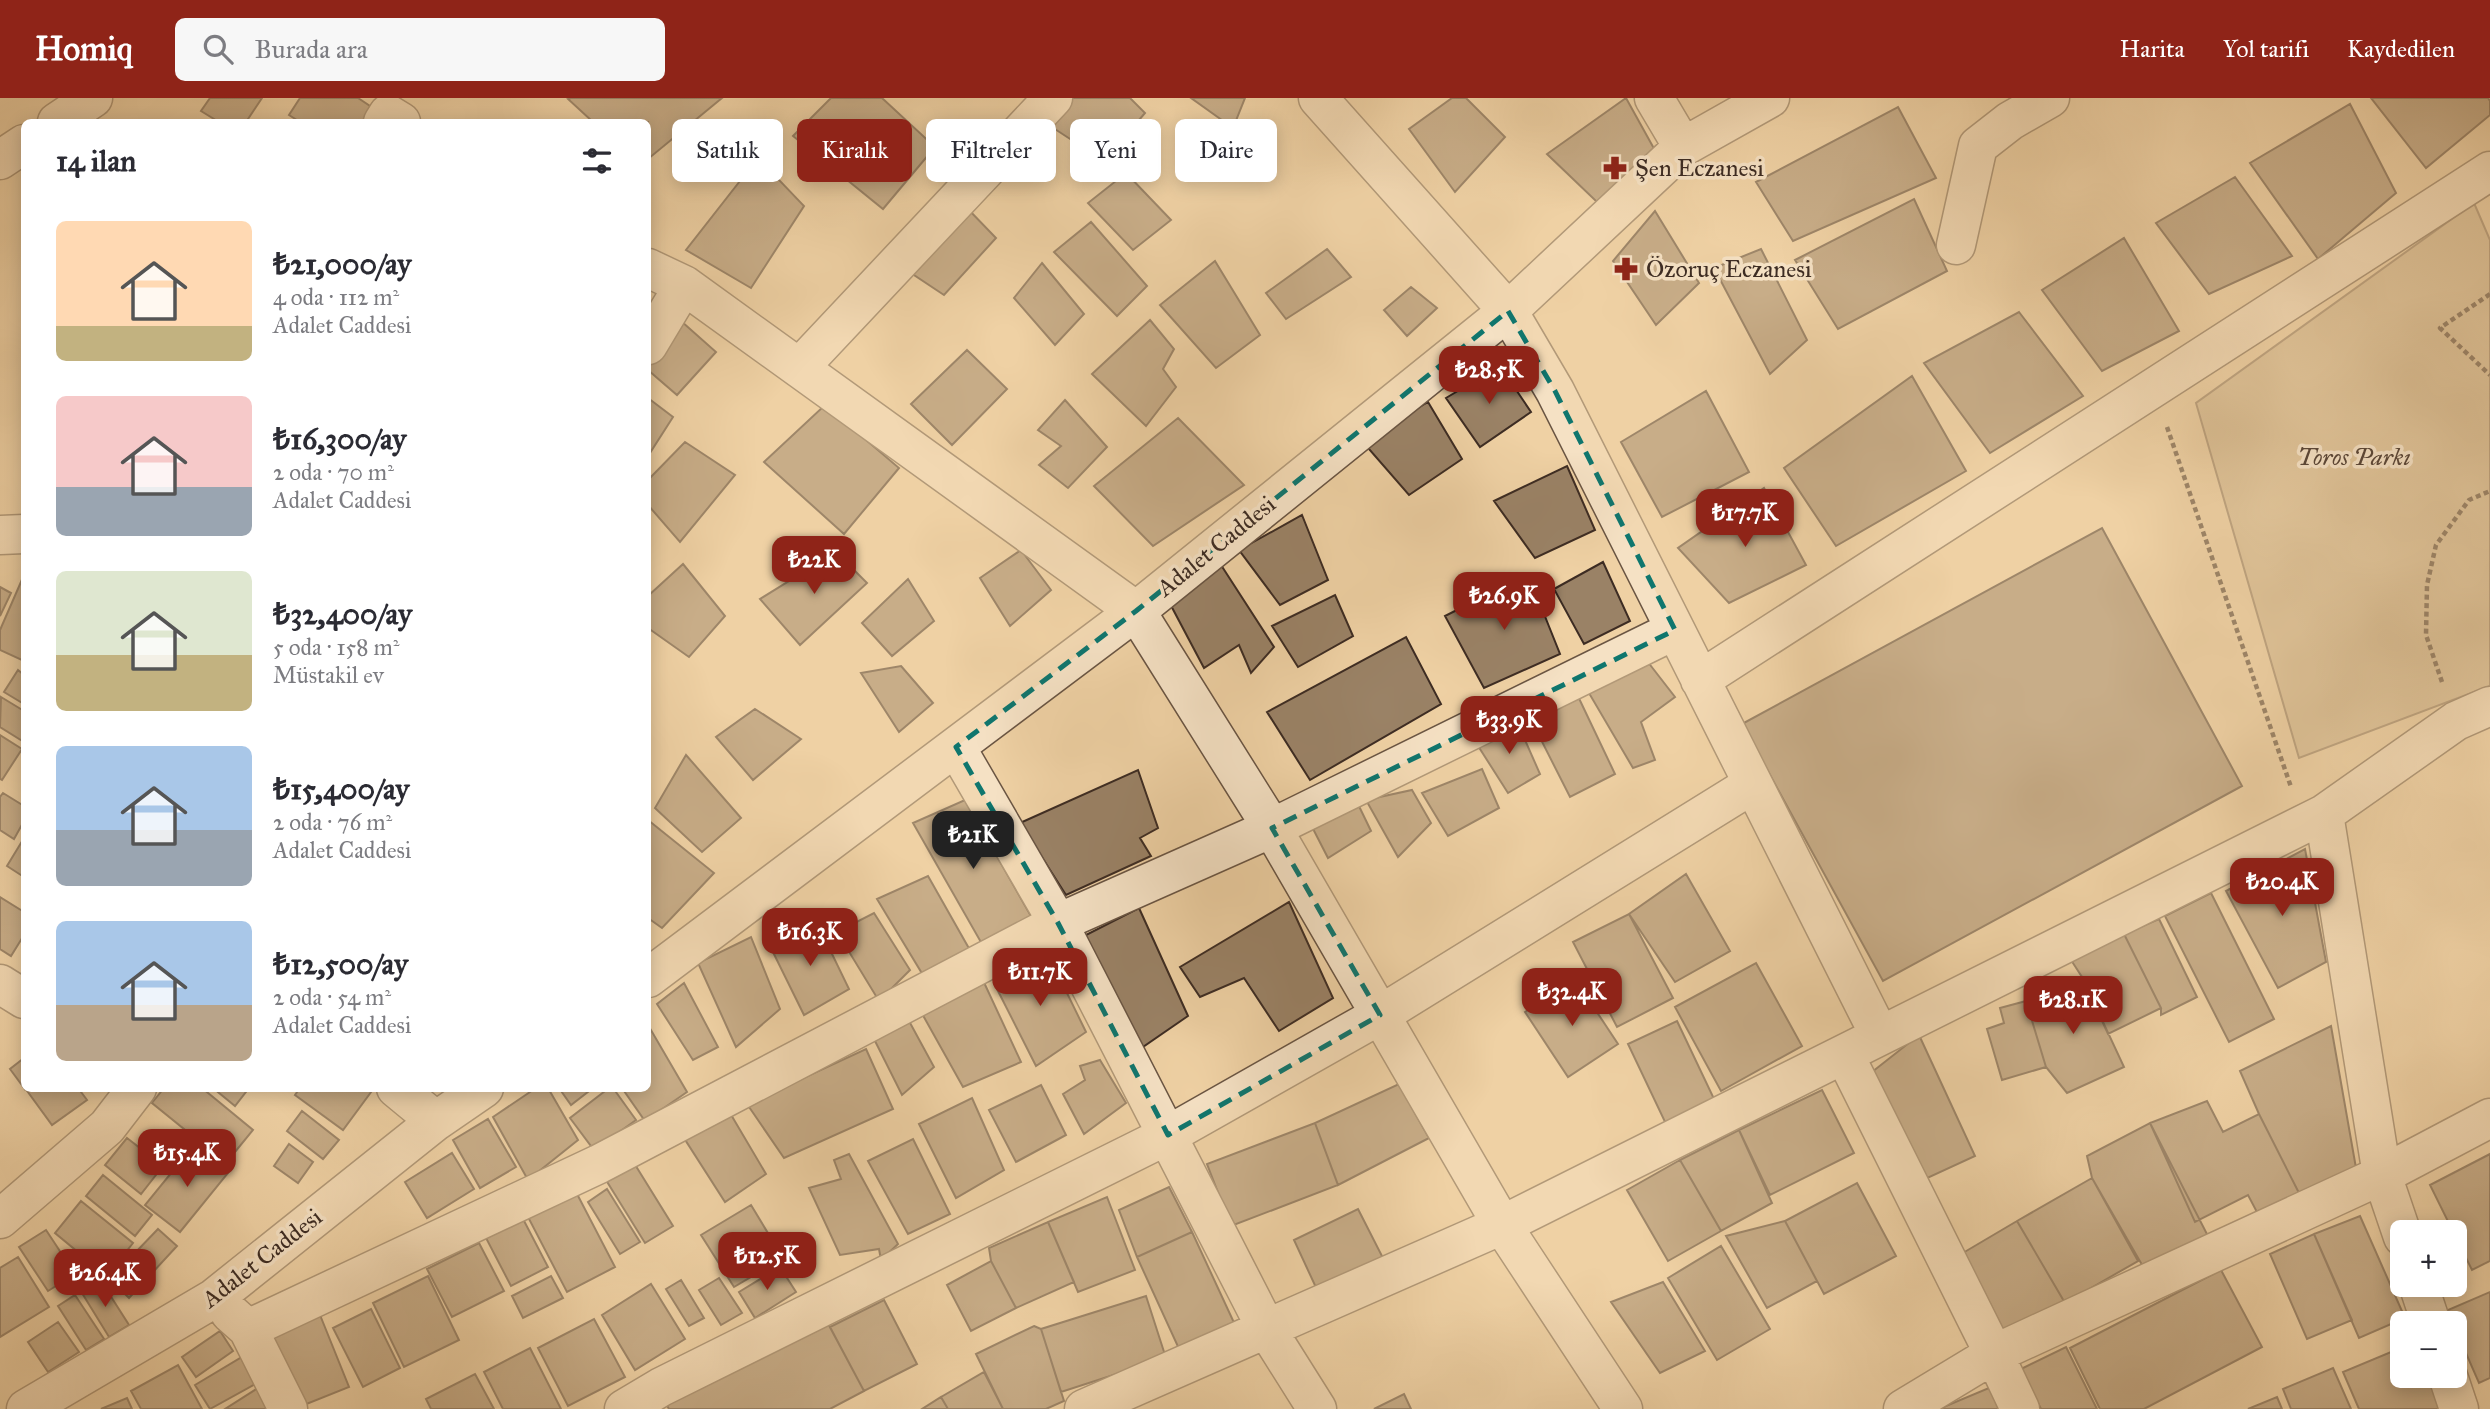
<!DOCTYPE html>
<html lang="tr">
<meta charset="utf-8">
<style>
:root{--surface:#fff;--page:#f7f7f7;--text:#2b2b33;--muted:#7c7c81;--accent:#8f2418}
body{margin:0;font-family:"IM FELL Great Primer",serif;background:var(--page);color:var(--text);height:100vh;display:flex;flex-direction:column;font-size:26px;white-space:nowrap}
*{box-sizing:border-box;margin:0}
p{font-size:23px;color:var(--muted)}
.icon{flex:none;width:38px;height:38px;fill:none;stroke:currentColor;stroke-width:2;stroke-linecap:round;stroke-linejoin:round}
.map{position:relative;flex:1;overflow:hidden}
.sheet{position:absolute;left:21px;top:21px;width:630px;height:973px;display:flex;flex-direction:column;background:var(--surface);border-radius:10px;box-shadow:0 4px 18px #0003}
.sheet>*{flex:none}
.hud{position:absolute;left:672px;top:21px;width:665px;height:63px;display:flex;gap:14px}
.buttons{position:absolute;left:2390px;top:1122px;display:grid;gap:14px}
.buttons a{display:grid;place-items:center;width:77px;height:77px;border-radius:10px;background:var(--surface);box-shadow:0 4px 18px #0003;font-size:35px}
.price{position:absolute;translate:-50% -60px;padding:0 16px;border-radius:14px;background:var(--accent);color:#fff;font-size:23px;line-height:46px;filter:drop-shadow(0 2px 4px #0008)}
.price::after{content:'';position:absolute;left:50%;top:42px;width:21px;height:16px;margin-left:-10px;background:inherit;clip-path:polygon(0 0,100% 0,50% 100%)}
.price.on{background:#222;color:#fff}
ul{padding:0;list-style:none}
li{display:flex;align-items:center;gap:21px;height:175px;padding:0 35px}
li span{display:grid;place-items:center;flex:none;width:196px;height:140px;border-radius:10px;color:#555}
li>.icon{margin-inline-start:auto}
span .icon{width:84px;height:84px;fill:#fffc;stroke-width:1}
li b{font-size:30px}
h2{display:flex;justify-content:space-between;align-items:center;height:84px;padding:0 35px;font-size:30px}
.pill{padding:0 24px;border-radius:10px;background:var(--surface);box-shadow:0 4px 18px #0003;font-size:24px;line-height:63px}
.pill.on{background:var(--accent);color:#fff}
header{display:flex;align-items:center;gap:42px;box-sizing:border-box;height:98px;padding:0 35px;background:var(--accent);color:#fff}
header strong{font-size:33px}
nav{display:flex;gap:38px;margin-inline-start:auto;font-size:24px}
.search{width:490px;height:63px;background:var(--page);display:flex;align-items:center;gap:18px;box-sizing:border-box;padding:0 24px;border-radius:10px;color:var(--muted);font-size:26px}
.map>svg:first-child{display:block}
</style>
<header>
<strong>Homiq</strong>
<div class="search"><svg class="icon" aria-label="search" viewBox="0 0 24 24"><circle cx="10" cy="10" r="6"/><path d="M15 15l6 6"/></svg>Burada ara</div>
<nav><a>Harita</a><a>Yol tarifi</a><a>Kaydedilen</a></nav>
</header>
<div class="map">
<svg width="2490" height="1311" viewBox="0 0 2490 1311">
<rect width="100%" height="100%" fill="#efd1a4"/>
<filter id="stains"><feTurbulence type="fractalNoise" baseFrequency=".00286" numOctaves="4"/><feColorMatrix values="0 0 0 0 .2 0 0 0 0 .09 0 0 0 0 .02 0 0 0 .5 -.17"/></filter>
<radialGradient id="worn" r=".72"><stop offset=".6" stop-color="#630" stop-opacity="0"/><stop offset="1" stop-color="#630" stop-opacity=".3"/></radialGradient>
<!-- green -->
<path fill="#d1b58e" stroke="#877058" stroke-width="2" d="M2474,105L2490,142V588L2299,660L2196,305Z"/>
<!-- building -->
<path fill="#9a8266" stroke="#3d2c23" stroke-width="2" d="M210,0H262L246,24H219L201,13Z
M300,0H358L373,10L363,24H300L289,17Z
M571,0H722L648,61V24H593L568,1Z
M831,0H882L935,49L883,111L793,38Z
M1071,0H1130L1145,15L1104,63L1044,24Z
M1191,0H1245L1233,30Z
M1452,0H1466L1505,39L1455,94L1409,31Z
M1626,0L1657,56L1597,104L1547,56Z
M2371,0H2488L2490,3V17L2426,70Z
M2350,6L2396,95L2318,161L2250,65Z
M1898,9L1936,80L1793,143L1756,84Z
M758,60L804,108L751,190L686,152Z
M1126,75L1171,122L1133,152L1088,105Z
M2235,79L2292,158L2209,196L2156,125Z
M1914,101L1947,173L1838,231L1795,162Z
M966,109L996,140L944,197L911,175Z
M1655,113L1699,185L1656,227L1613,163Z
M1091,124L1147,188L1117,218L1054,154Z
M2124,140L2179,233L2102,273L2042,192Z
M1327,151L1351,179L1286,221L1266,195Z
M1761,151L1807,242L1770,276L1714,170Z
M1215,163L1260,237L1216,270L1160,207Z
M1042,165L1084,216L1055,247L1014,200Z
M1411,189L1437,210L1407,238L1384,212Z
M2019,214L2083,298L1990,355L1924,265Z
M1150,222L1174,251L1163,271L1176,289L1146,328L1092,276Z
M681,223L716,254L677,297L648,272V259Z
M967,252L1007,291L952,347L911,306Z
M1500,268L1531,314L1480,349L1446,300Z
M1912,278L1966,373L1836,448L1784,370Z
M1706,293L1749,374L1662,419L1621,344Z
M648,300L673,319L648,358Z
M1065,302L1107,349L1068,390L1039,367L1061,348L1038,332Z
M1428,304L1462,361L1409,397L1362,343Z
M825,307L899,370L844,436L764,364Z
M1178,320L1244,387L1153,448L1094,388Z
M685,344L735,377L680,444L648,407V382Z
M1567,368L1595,432L1535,460L1494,403Z
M1764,390L1806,467L1729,505L1678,450Z
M1302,417L1328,482L1280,507L1239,452Z
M2102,430L2242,688L1883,883L1742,626Z
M1021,452L1051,492L1010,528L980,480Z
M836,454L867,485L800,547L760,501Z
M1603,464L1630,523L1584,546L1554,491Z
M683,466L725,518L689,559L648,530V498Z
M1221,467L1274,549L1251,575L1239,547L1204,570L1167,500Z
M1528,476L1560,556L1484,590L1445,518Z
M24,477V563L0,552V532Z
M908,481L934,523L892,558L862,525Z
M0,489L11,495L0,518Z
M1335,497L1353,538L1298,569L1272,528Z
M1406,539L1441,606L1310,682L1267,614Z
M1644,559L1675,599L1641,624L1655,662L1633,670L1586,590Z
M901,568L933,605L899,634L861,575Z
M18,572L24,577V606L4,594Z
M1575,592L1615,676L1570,699L1527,614Z
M1,599L24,613V644L0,629Z
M755,611L801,641L753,682L716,639Z
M1517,624L1540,676L1508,695L1473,640Z
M0,637L22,651L2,682L0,681Z
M686,657L741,720L702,754L655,710Z
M1482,671L1499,710L1448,738L1422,695Z
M1138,672L1158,730L1140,740L1151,758L1066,797L1020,725Z
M1412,692L1431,725L1398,759L1366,702Z
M3,695L24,708V723L14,741L0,732V699Z
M965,702L1032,820L982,846L913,725Z
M1356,702L1371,733L1328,760L1309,723Z
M648,722L714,775L662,830L648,820Z
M24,740V779L7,768Z
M2305,751L2326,864L2278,890L2226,793Z
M1686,776L1730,853L1675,884L1629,816Z
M928,778L971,854L926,882L877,801Z
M2211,795L2274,921L2229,944L2165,818Z
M0,799L24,814V837L11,858L0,851Z
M1289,804L1333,900L1279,933L1244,880L1200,899L1180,869Z
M1139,810L1188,918L1140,951L1084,838Z
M874,815L910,872L879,903L837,834Z
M1629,816L1673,900L1617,929L1573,844Z
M2159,821L2197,899L2161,917V910L2124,836Z
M818,827L849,891L804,917L769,846Z
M2124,836L2161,910L2108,936L2082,879L2071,862Z
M751,839L780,911L736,949L698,865Z
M1046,852L1086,934L1036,968L994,885Z
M1756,865L1802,948L1721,993L1675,909Z
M981,878L1021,964L963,989L920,912Z
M2082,879L2124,969L2067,995L2046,969L2026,903Z
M1575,881L1618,946L1568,979L1525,914Z
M684,885L718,949L693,962L657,906Z
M2026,903L2046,969L2002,982L1987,931L2004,925L2000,910Z
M909,923L934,969L902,997L873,939Z
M1677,923L1715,1003L1666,1026L1628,946Z
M648,927L687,994L645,1023L622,990H648Z
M2331,928L2356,1070L2300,1097L2259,1016L2240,973Z
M1919,937L1975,1058L1923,1082L1872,974Z
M866,951L893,1011L784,1060L747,1006Z
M24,960V990L10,971Z
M1100,962L1126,1005L1084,1036L1063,996L1085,982L1080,968Z
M1399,986L1429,1040L1338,1087L1315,1025Z
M1041,987L1066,1037L1016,1064L989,1012Z
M25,990H78L87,1002L52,1027Z
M164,990H202L253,1032L226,1065L152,1005Z
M213,990H249L235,1008Z
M300,990H374L343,1032L295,997Z
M536,990H548L578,1042L528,1082L493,1019Z
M559,990H593L571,1007Z
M609,990H613L636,1022L594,1052L570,1020Z
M1822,992L1854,1055L1770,1097L1739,1032Z
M972,1000L1004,1072L956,1100L919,1026Z
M2207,1003L2223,1034L2259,1016L2300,1097L2259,1118L2248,1097L2195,1124L2150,1025Z
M302,1013L339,1042L323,1061L287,1033Z
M730,1015L766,1076L725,1104L684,1040Z
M488,1021L516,1069L480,1090L453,1042Z
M1315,1025L1338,1087L1231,1128L1207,1066Z
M2150,1025L2209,1140L2145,1172L2092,1080L2087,1058Z
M1739,1032L1772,1105L1721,1133L1680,1062Z
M127,1040L163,1068L141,1096L105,1067Z
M913,1041L950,1116L908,1136L868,1063Z
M289,1046L313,1064L298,1085L274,1068Z
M194,1047L228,1075L180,1134L145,1107Z
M452,1055L474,1091L427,1120L405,1084Z
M849,1056L898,1146L881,1162L879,1151L840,1157L809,1090L841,1081L834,1062Z
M2490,1056V1163L2472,1172L2430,1087Z
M1680,1062L1721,1133L1668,1163L1627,1092Z
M634,1065L673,1128L645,1145L606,1082Z
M103,1077L152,1117L135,1138L86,1098Z
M2092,1080L2138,1163L2065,1205L2017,1123Z
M1857,1085L1896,1158L1824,1196L1785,1123Z
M1169,1089L1192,1134L1137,1159L1119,1112Z
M607,1091L640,1144L620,1156L588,1104Z
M576,1094L615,1169L567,1194L528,1119Z
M1107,1099L1135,1172L1078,1194L1048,1124Z
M81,1103L133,1145L107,1178L55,1135Z
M751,1107L783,1160L734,1189L701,1137Z
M1358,1111L1385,1164L1319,1196L1294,1142Z
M2360,1118L2405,1220L2359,1240L2314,1136Z
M522,1119L548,1169L511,1188L485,1138Z
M1785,1123L1817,1183L1767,1210L1726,1138Z
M2017,1123L2065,1205L1998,1244L1951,1162Z
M1048,1124L1074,1184L1016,1210L991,1163L989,1150Z
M158,1131L177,1148L129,1200L110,1181Z
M46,1132L75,1176L48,1193L19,1149Z
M1192,1134L1236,1229L1180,1253L1137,1159Z
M2314,1136L2352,1222L2307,1241L2270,1156Z
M479,1145L504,1193L452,1219L427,1171Z
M1721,1148L1770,1231L1717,1262L1668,1180Z
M18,1159L49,1209L0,1239V1170Z
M991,1163L1016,1210L971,1233L947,1187Z
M780,1169L796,1194L755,1220L739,1194Z
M2221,1172L2262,1249L2144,1311H2100L2070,1250Z
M428,1178L459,1242L404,1269L373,1205Z
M551,1178L563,1200L523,1220L512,1198Z
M719,1180L742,1215L721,1227L699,1192Z
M681,1182L704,1220L689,1228L666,1191Z
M101,1183L129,1227L109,1239L82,1195Z
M1663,1184L1705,1253L1660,1275L1611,1204Z
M651,1186L685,1241L635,1272L602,1217Z
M2490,1194V1280L2479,1285L2455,1230V1225H2453L2448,1212Z
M75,1197L104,1241L86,1252L58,1208Z
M1146,1198L1166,1260L1061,1294L1041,1231Z
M884,1202L917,1266L864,1293L830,1229Z
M371,1211L400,1270L363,1289L333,1230Z
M318,1212L349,1289L294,1311L262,1235Z
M825,1220L864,1293L830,1311H669L665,1304Z
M594,1221L625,1279L568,1308L538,1250Z
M58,1224L79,1254L48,1274L28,1244Z
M1034,1228L1041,1231L1064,1303L1046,1311H1003L976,1256Z
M220,1233L233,1253L196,1279L182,1259Z
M2066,1249L2097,1311H2041L2021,1271Z
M2403,1249V1278H2431L2443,1311H2359L2343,1274Z
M530,1250L561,1311H503L484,1274Z
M242,1259L257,1285L210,1311L195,1287Z
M178,1267L202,1311H141L131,1293Z
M2333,1270L2351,1311H2291L2283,1291Z
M984,1274L1003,1311H948L941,1299Z
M475,1276L494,1311H431L426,1301Z
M1996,1287L2006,1311H1939Z
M261,1288L268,1311H225Z
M1404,1296L1411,1311H1374Z
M941,1299L948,1311H922Z
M2277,1299L2282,1311H2248Z
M127,1300L132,1311H101Z"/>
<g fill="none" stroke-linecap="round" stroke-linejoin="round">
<!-- minor casing -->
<g stroke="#6a5543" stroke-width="41">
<path id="minor" d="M1318,0L1508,213L1555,293L1880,938
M1654,0L1683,49
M57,24L93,0
M383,24L388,16L401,24
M0,62L24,46
M1956,147L1978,48L2010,23L2050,0
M648,170L684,187L1136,513L1272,730L1502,1127L1623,1311
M648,247L684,187
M799,270L1053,0
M0,437L24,436
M1700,582L2490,73
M956,649L1058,825L1266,1230L1317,1311
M2324,716L2382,1077L2403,1139
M648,880L1136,513L1508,213L1683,49L1770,0
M0,886L24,901
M1844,956L1994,1256L2020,1311
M396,990L436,1023
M0,1121L107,1029L137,990
M2418,1186L2431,1225
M230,1215L248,1231L288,1311
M248,1231L599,1066L1058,825L1272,730L1675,532
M2448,1278L2459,1311
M26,1311L213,1201L436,1023L484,990
M624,1311L661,1289L1168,1037L1380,917L1753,686
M1084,1311L1502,1127L2324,716L2456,623L2490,608
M1903,1311L1994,1256L2382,1077L2490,1020"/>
</g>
<!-- path -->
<path stroke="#3d2c23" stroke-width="4.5" stroke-dasharray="5 3.5" stroke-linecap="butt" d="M2490,196L2440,230L2490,277
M2167,329L2291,689
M2442,584L2426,537L2427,487L2436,447L2469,402L2490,393"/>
<!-- minor -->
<use href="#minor" stroke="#f5e1c4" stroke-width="38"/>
</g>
<!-- marked area -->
<path d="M0 0H2490V1311H0ZM1508,213L1555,293L1675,532L1272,730L1380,917L1168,1037L1058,825L956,649L1136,513Z" fill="#efd1a4" fill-opacity=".55" fill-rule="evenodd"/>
<path fill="none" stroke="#0f766e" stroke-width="5" stroke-dasharray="14 9" stroke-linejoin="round" d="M1508,213L1555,293L1675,532L1272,730L1380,917L1168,1037L1058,825L956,649L1136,513Z"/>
<!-- icons -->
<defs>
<g id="pharmacy-bare" transform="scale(1.89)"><path d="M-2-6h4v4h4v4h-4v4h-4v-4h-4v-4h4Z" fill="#8f2418" stroke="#f5e1c4" stroke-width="2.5" paint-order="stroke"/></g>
</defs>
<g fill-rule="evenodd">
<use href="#pharmacy-bare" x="1615" y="70"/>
<use href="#pharmacy-bare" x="1626" y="171"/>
</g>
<g text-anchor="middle" stroke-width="7" stroke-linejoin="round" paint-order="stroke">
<!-- poi labels -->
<g font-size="24" fill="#3d2c23" stroke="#f5e1c4" text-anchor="start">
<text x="1635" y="78">Şen Eczanesi</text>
<text x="1646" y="179">Özoruç Eczanesi</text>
</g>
<!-- park labels -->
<g font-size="24" font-style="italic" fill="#5b4738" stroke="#f5e1c4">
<text x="2354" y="367">Toros Parkı</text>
</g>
<!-- street labels -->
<g font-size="24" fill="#3d2c23" stroke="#f5e1c4">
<text transform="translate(1216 448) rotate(-39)" y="8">Adalet Caddesi</text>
<text transform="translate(262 1160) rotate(-38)" y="8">Adalet Caddesi</text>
</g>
</g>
<rect width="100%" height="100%" filter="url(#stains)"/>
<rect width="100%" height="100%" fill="url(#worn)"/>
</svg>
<div class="buttons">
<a>+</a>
<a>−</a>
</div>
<b class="price" style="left:1489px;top:308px">₺28.5K</b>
<b class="price" style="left:1745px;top:451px">₺17.7K</b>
<b class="price" style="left:814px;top:498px">₺22K</b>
<b class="price" style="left:1504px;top:534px">₺26.9K</b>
<b class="price" style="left:1509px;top:658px">₺33.9K</b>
<b class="price on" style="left:973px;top:773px">₺21K</b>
<b class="price" style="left:2282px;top:820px">₺20.4K</b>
<b class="price" style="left:810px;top:870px">₺16.3K</b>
<b class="price" style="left:1040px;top:910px">₺11.7K</b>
<b class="price" style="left:1572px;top:930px">₺32.4K</b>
<b class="price" style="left:2073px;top:938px">₺28.1K</b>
<b class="price" style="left:187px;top:1091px">₺15.4K</b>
<b class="price" style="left:767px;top:1194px">₺12.5K</b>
<b class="price" style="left:105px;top:1211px">₺26.4K</b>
<div class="hud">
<a class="pill">Satılık</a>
<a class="pill on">Kiralık</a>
<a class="pill">Filtreler</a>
<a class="pill">Yeni</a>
<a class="pill">Daire</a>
</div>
<section class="sheet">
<h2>14 ilan<svg class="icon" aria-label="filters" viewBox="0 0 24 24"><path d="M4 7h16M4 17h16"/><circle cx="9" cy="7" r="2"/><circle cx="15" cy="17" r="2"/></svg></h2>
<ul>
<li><span style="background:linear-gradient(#ffd9b3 75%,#c2b280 0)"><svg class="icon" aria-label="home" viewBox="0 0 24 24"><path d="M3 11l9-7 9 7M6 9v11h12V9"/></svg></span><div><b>₺21,000/ay</b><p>4 oda · 112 m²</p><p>Adalet Caddesi</p></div></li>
<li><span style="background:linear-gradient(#f6c9c9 65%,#9aa5b1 0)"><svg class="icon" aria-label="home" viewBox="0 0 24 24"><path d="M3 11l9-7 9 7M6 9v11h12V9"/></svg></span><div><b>₺16,300/ay</b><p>2 oda · 70 m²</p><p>Adalet Caddesi</p></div></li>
<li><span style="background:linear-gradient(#dfe7d0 60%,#c2b280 0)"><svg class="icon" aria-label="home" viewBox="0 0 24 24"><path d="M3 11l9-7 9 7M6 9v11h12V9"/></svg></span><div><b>₺32,400/ay</b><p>5 oda · 158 m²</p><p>Müstakil ev</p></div></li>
<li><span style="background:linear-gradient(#a9c7e8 60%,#9aa5b1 0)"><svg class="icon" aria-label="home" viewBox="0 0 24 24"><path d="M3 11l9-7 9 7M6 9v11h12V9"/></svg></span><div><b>₺15,400/ay</b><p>2 oda · 76 m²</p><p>Adalet Caddesi</p></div></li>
<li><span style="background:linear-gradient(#a9c7e8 60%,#b9a48a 0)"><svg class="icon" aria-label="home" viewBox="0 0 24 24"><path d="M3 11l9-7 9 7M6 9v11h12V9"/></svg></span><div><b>₺12,500/ay</b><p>2 oda · 54 m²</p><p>Adalet Caddesi</p></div></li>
</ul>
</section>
</div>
